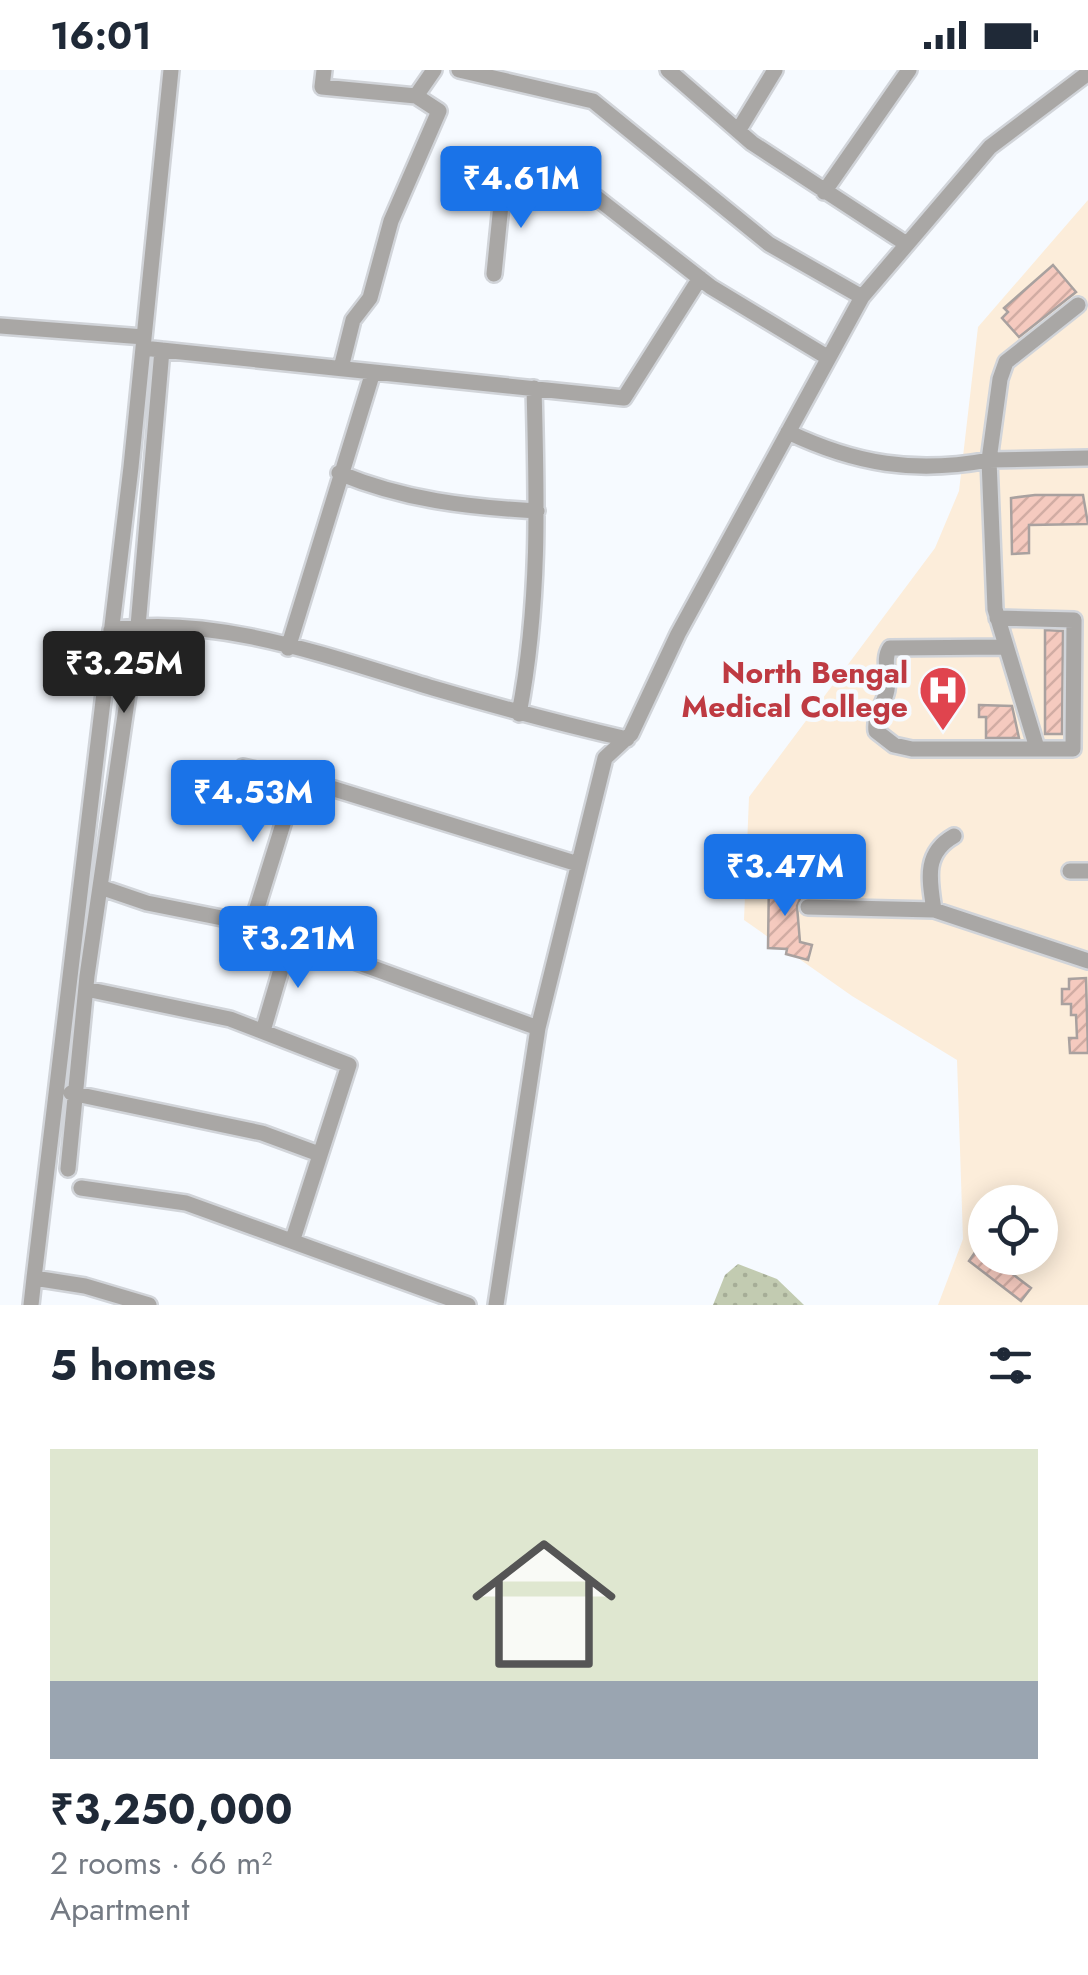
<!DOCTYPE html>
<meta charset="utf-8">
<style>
:root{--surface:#fff;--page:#f2f2f3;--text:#1f2937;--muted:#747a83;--accent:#1a73e8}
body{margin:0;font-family:Jost,sans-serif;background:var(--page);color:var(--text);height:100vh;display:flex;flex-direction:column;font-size:38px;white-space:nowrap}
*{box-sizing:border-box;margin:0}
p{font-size:32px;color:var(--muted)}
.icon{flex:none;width:55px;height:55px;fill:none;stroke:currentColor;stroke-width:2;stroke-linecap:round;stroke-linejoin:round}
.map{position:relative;height:1235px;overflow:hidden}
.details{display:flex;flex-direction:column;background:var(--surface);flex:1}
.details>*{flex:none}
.tools{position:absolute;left:968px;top:1115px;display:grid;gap:20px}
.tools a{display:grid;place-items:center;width:90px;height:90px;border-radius:50%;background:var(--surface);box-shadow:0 5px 25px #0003;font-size:50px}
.price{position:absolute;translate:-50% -85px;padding:0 22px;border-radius:10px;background:var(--accent);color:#fff;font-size:32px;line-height:65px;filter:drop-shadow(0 2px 5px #0008)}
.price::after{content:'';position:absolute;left:50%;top:60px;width:30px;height:22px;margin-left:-15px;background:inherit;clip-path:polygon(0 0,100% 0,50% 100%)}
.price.active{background:#222;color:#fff}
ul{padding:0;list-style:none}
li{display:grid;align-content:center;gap:20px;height:530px;padding:0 50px}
li span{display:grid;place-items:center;height:310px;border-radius:0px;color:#555}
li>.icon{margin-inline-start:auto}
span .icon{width:180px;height:180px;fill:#fffc;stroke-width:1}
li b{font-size:42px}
h2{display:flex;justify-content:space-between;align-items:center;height:120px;padding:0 50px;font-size:42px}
.status{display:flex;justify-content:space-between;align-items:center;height:70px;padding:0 50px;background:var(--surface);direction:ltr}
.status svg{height:28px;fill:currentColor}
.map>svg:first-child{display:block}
</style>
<div class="status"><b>16:01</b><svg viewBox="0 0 49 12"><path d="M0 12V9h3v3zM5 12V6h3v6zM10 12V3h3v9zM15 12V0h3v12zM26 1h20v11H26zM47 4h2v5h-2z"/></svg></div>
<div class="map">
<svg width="1088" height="1235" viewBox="0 0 1088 1235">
<defs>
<pattern id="grass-dots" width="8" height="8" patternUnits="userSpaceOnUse" patternTransform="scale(2.5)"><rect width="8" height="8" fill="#c2cbb1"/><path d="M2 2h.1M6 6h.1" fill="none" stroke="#a6ad97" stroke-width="1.8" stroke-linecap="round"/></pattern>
<pattern id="building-hatch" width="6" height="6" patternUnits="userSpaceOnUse" patternTransform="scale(2.5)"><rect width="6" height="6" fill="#f5cabf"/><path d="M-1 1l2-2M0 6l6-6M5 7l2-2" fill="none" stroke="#d1aca3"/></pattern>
</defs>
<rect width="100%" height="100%" fill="#f6faff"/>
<!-- medical -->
<path fill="#fcedda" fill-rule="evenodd" d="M1088,130V1235H938L963,1169L957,990L852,926L744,850L749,727L935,478L959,421L978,257ZM985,1132H1040V1188H985Z"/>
<!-- grass -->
<path fill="url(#grass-dots)" d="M738,1194L777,1209L804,1235H713L725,1205Z"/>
<!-- building -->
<path fill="url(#building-hatch)" stroke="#a9a19f" stroke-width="2.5" d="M1053,195L1076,222L1019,267L1002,248L1008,242L1004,238Z
M1035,425H1083L1088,454L1029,455V483L1012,484L1011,428Z
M1045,560L1063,561L1062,664H1045Z
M979,635L1012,636L1019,668H986V647H979Z
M769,808L796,809V825H802L797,836L800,872L812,875L808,890L786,884L787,879L768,878Z
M1086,908L1088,983H1070L1069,968H1077L1076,945H1071V934H1062V919H1069V909Z
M978,1178L1031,1218L1021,1231L969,1191Z"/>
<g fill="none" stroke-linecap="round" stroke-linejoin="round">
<!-- minor casing -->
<g stroke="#d1d4d9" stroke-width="20">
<path id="minor" d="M324,0L322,17L416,26L439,41L391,151L370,228L353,250L341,298
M459,0L593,31L769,174L862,227
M668,0L752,73L905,173
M416,26L434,0
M738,61L775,0
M459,111L563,119L597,128L711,217L827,287
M824,122L909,0
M494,204L503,115
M0,256L144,267
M152,279L624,328L700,208
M788,362C855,394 915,404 989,390L1000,309L1006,292L1078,235
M339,403C404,430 467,437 537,441
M997,548L1074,550L1073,679H912L894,675L876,661C874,645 884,635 887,620C890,605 882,590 890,578L1005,577
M111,560C214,543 335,589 433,618C498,637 562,654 627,669
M288,578L373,302
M519,644C540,535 537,429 534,318
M1037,678L995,539L989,390L1088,388
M243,697L318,714L578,794
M1070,801H1088
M100,817L147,833L252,854L538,958
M808,837L934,840L1088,891
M934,840C929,808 924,783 954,766
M252,854L297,709
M86,919L230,949L349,995L293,1169
M263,961L290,869
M71,1023L262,1063L319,1084
M68,1099L87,906L138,556L162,280
M81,1118L186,1133L468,1235
M31,1235L34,1208
M149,1235L85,1216L34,1208L131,397L171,0
M496,1235L538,958L605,688L631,664L678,564L862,227L990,77L1088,3"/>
</g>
<!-- minor -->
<use href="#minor" stroke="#a9a7a5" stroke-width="15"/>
</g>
<!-- icons -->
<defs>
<g id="hospital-pin" transform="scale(2.5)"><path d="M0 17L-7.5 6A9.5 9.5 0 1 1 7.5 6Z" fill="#e0444e" stroke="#f6faff"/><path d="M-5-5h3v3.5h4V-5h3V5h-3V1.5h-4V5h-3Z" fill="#fff"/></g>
</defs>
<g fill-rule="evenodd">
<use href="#hospital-pin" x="943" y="620"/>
</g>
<g text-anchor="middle" stroke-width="9" stroke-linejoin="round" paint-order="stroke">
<!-- health labels -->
<g font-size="30" font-weight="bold" fill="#be3a42" stroke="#f6faff" text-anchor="end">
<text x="908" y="613">North Bengal<tspan x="908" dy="34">Medical College</tspan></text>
</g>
</g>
</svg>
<div class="tools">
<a><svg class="icon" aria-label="locate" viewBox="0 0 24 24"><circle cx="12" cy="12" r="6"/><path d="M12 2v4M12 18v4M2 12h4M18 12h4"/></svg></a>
</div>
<b class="price" style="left:521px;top:161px">₹4.61M</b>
<b class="price active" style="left:124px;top:646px">₹3.25M</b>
<b class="price" style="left:253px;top:775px">₹4.53M</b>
<b class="price" style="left:785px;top:849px">₹3.47M</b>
<b class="price" style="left:298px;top:921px">₹3.21M</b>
</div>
<section class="details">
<h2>5 homes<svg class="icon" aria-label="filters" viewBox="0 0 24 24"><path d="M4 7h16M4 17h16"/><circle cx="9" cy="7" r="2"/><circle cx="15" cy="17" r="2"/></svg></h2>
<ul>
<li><span style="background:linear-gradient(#dfe7d0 75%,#9aa5b1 0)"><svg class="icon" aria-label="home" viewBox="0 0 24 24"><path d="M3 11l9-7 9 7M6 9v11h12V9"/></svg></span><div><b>₹3,250,000</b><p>2 rooms · 66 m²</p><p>Apartment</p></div></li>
</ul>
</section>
